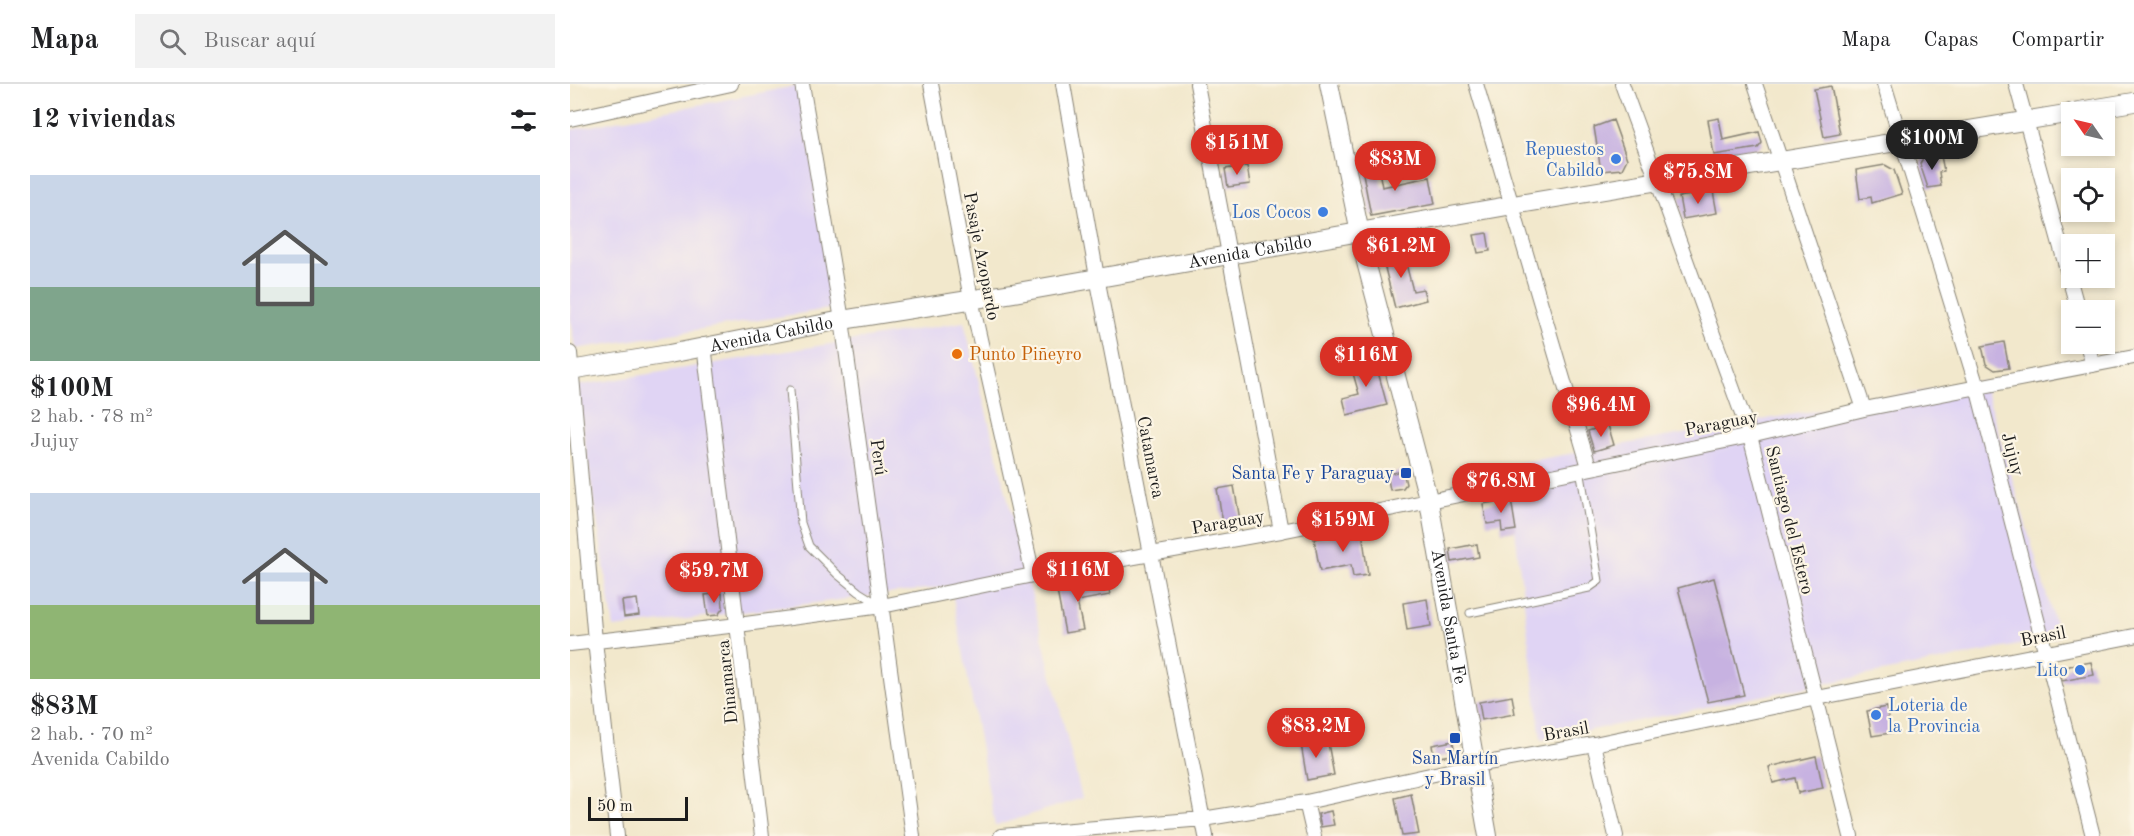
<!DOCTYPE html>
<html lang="es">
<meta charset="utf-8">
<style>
:root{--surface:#fff;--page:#f2f2f2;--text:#202124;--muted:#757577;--line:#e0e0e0;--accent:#d93025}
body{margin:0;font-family:"Old Standard TT",serif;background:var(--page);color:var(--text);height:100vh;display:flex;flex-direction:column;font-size:22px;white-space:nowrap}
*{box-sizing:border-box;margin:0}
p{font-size:20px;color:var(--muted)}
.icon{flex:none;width:33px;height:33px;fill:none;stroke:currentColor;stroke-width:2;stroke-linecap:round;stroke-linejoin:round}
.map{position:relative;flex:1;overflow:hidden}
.sheet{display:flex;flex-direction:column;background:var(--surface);width:570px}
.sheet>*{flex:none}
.needle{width:39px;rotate:304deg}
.buttons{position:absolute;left:1491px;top:18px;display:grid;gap:12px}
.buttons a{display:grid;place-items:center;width:54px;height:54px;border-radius:0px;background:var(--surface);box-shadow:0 3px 9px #0003;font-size:30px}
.scale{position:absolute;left:18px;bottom:15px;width:100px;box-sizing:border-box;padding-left:6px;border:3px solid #1c1c1c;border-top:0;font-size:16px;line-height:21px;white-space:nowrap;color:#1c1c1c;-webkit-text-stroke:4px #fcf5e5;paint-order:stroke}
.price{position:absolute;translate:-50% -51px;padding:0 14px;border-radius:21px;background:var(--accent);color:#fff;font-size:20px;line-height:39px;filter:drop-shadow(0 2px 3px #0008)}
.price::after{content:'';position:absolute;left:50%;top:36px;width:18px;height:14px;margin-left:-9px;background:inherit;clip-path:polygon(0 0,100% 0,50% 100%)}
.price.active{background:#222;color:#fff}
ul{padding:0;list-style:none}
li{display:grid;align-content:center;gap:12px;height:318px;padding:0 30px}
li span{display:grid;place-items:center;height:186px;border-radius:0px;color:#555}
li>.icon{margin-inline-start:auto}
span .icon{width:108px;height:108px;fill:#fffc;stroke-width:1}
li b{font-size:26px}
h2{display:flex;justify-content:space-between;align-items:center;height:72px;padding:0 30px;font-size:26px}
header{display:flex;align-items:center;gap:36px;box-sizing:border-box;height:84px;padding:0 30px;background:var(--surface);border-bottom:2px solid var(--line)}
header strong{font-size:28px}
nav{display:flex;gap:33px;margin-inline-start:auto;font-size:21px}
.search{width:420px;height:54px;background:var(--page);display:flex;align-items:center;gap:15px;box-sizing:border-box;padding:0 21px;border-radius:0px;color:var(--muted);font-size:22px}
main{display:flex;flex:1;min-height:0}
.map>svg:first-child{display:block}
</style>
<header>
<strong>Mapa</strong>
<div class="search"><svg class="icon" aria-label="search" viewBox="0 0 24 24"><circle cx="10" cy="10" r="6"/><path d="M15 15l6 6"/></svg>Buscar aquí</div>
<nav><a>Mapa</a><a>Capas</a><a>Compartir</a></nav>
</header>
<main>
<section class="sheet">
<h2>12 viviendas<svg class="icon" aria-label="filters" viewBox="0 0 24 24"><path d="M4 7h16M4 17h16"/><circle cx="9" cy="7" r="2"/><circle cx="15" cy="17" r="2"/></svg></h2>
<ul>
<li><span style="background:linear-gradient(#c9d6e8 60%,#7fa58c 0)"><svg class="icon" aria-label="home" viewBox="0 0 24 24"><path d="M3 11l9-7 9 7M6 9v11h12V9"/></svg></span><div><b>$100M</b><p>2 hab. · 78 m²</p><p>Jujuy</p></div></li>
<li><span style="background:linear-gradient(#c9d6e8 60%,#8fb573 0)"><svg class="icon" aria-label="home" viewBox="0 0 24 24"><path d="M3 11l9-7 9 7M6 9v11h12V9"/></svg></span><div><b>$83M</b><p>2 hab. · 70 m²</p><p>Avenida Cabildo</p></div></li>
</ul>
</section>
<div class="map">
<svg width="1564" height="752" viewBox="0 0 1564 752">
<rect width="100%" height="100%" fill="#fcf5e5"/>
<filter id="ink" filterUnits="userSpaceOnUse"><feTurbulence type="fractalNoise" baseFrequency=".0167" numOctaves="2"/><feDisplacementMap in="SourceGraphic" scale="12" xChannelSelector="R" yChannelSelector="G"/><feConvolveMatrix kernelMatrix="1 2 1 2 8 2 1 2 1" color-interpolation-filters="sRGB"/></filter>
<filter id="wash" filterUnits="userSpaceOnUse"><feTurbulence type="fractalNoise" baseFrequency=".008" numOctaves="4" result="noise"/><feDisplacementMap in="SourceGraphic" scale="24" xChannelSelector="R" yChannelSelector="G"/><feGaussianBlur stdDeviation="1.35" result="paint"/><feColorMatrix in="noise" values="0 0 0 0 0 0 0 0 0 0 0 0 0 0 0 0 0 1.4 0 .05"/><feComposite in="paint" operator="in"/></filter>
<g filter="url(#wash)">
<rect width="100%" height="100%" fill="#f2e8cc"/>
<!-- built -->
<path fill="#e0d4f4" d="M230,1L265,224L5,265L0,231V46Z
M394,238L512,714L425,742L381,502L44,544L6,302Z
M1413,297L1489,553L971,656L937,381Z"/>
<g id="blocks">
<!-- building -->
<path fill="#c7b2e1" d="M1261,2L1270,50L1254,53L1244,5Z
M1149,34L1153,56L1189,48L1192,59L1188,64L1144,71L1138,36Z
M1043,36L1057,75L1052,85L1031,87L1024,43Z
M1371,72L1374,87L1369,88L1371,102L1358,104L1350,80L1353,74Z
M807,76L812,103L860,93L865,120L801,132L791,79Z
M1315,81L1324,86L1332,110L1302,119L1301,113L1290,115L1286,86Z
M677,82L680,100L658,103L655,85Z
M1143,107L1147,129L1113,135L1109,113Z
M917,149L920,167L908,169L904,151Z
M831,160L843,207L853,205L856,216L825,224L813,176L821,163Z
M1434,258L1439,284L1425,286L1416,280L1412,262Z
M804,273L817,321L777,331L773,314L789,310L780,279Z
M1038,341L1044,361L1024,367L1018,347Z
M833,387L836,400L833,404L820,406L817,390Z
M664,402L670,436L653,439L647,405Z
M941,415L946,446L932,448L931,438L917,440L913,420Z
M792,447L798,491L783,493L781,481L750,487L744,455Z
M907,460L909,473L882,478L880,465Z
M1144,494L1174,611L1138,618L1108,504Z
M537,497L540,511L507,517L513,546L495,549L487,507Z
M152,509L153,524L148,531L138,532L135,511Z
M67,515L69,531L54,533L52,517Z
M857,515L861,542L837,546L833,519Z
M1521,578L1524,591L1492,597L1491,593L1499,582Z
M942,612L945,630L912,636L909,618Z
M1316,623L1321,649L1302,652L1297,627Z
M745,651L747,661L758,659L764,691L737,696L730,654Z
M883,657L884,665L880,671L864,674L862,661Z
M1246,672L1253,704L1228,709L1225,694L1203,699L1199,683Z
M841,710L849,750L832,752L825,714Z
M761,727L764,741L751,743L748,730Z"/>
</g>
</g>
<g filter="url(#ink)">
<use href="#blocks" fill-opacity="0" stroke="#878274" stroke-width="1.5"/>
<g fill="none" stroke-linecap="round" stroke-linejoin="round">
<!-- service casing -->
<g stroke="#878274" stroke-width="9">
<path id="service" d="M220,306L231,439L239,462L267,490L289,508L310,521
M900,529L1019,504L1029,497L1010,385"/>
</g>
<!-- minor casing -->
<g stroke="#878274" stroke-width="16">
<path id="minor" d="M232,0L272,236L343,752
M361,0L401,215L463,491
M493,0L527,193L636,752
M627,0L711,447
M906,0L1019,383
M1052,0L1180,352L1281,752
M1185,0L1294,325
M1314,0L1407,303L1523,752
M1446,0L1508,226
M0,35L161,0
M1517,260L1523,281
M134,261L192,752
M0,269L25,557L47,752
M0,560L168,541L312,522L463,491L711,447L1180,352L1294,325L1564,273
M1024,660L1046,752
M736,718L744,752
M431,752L633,735L736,718L906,681L1024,660L1247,614L1564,552"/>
</g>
<!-- tertiary casing -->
<g stroke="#878274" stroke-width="20">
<g id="tertiary">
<path id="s1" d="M759,0L796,178L859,418L918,752"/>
<path d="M1503,28L1564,18"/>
<path id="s2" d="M0,286L99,270L272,236L443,209L943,121L1502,29"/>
</g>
</g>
<!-- service -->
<use href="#service" stroke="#fff" stroke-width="7"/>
<!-- minor -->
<use href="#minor" stroke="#fff" stroke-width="14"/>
<!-- tertiary -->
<use href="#tertiary" stroke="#fff" stroke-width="18"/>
</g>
</g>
<!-- markers -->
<g fill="#3f7fe0" stroke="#fcf5e5" stroke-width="2">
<circle cx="1046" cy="75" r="6"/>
<circle cx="753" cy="128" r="6"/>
<circle cx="1510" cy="586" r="6"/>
<circle cx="1306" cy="631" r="6"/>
</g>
<circle fill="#e8710a" stroke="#fcf5e5" stroke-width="2" cx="387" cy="270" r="6"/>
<g fill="#1a4fb4" stroke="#fcf5e5" stroke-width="2">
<rect x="830" y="383" width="12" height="12" rx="3"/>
<rect x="879" y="648" width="12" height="12" rx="3"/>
</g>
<g text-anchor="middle" stroke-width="4.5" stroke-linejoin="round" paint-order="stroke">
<!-- shop labels -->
<g font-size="18" fill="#366cbe" stroke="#fcf5e5" text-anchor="end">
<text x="1034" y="71">Repuestos<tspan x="1034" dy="21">Cabildo</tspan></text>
<text x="741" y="134">Los Cocos</text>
<text x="1498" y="592">Lito</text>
<text x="1318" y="627" text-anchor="start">Loteria de<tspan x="1318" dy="21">la Provincia</tspan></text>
</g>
<!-- street labels -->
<g font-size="18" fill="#1c1c1c" stroke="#fcf5e5">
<text dy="6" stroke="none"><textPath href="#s2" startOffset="690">Avenida Cabildo</textPath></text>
<text transform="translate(412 172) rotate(79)" y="6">Pasaje Azopardo</text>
<text dy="6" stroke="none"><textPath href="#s2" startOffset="204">Avenida Cabildo</textPath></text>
<text transform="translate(1151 339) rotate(-11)" y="6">Paraguay</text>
<text transform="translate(1443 370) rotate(75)" y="6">Jujuy</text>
<text transform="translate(309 373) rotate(82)" y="6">Perú</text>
<text transform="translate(581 373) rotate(79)" y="6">Catamarca</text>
<text transform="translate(1220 436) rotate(76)" y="6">Santiago del Estero</text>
<text transform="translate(658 438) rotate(-10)" y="6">Paraguay</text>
<text dy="6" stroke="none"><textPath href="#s1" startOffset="546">Avenida Santa Fe</textPath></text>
<text transform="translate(1473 552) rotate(-11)" y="6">Brasil</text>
<text transform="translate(157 598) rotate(-96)" y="6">Dinamarca</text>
<text transform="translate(996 647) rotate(-10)" y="6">Brasil</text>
</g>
<!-- food labels -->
<g font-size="18" fill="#c56008" stroke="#fcf5e5" text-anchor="start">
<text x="399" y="276">Punto Piñeyro</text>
</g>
<!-- transit labels -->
<g font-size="18" fill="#164399" stroke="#fcf5e5" text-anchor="end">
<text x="824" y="395">Santa Fe y Paraguay</text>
<text x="885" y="680" text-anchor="middle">San Martín<tspan x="885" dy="21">y Brasil</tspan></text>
</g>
</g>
</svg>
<div class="buttons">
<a><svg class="needle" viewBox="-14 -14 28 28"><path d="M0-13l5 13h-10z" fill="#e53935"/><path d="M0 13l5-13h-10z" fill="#757577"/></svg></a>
<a><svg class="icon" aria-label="locate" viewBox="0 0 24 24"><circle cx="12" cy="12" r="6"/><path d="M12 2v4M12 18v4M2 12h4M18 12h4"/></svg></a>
<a>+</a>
<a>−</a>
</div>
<div class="scale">50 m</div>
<b class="price active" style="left:1362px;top:87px">$100M</b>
<b class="price" style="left:667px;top:92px">$151M</b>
<b class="price" style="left:825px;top:108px">$83M</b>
<b class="price" style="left:1128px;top:121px">$75.8M</b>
<b class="price" style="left:831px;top:195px">$61.2M</b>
<b class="price" style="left:796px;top:304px">$116M</b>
<b class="price" style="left:1031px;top:354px">$96.4M</b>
<b class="price" style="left:931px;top:430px">$76.8M</b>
<b class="price" style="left:773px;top:469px">$159M</b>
<b class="price" style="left:508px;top:519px">$116M</b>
<b class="price" style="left:144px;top:520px">$59.7M</b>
<b class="price" style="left:746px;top:675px">$83.2M</b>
</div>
</main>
